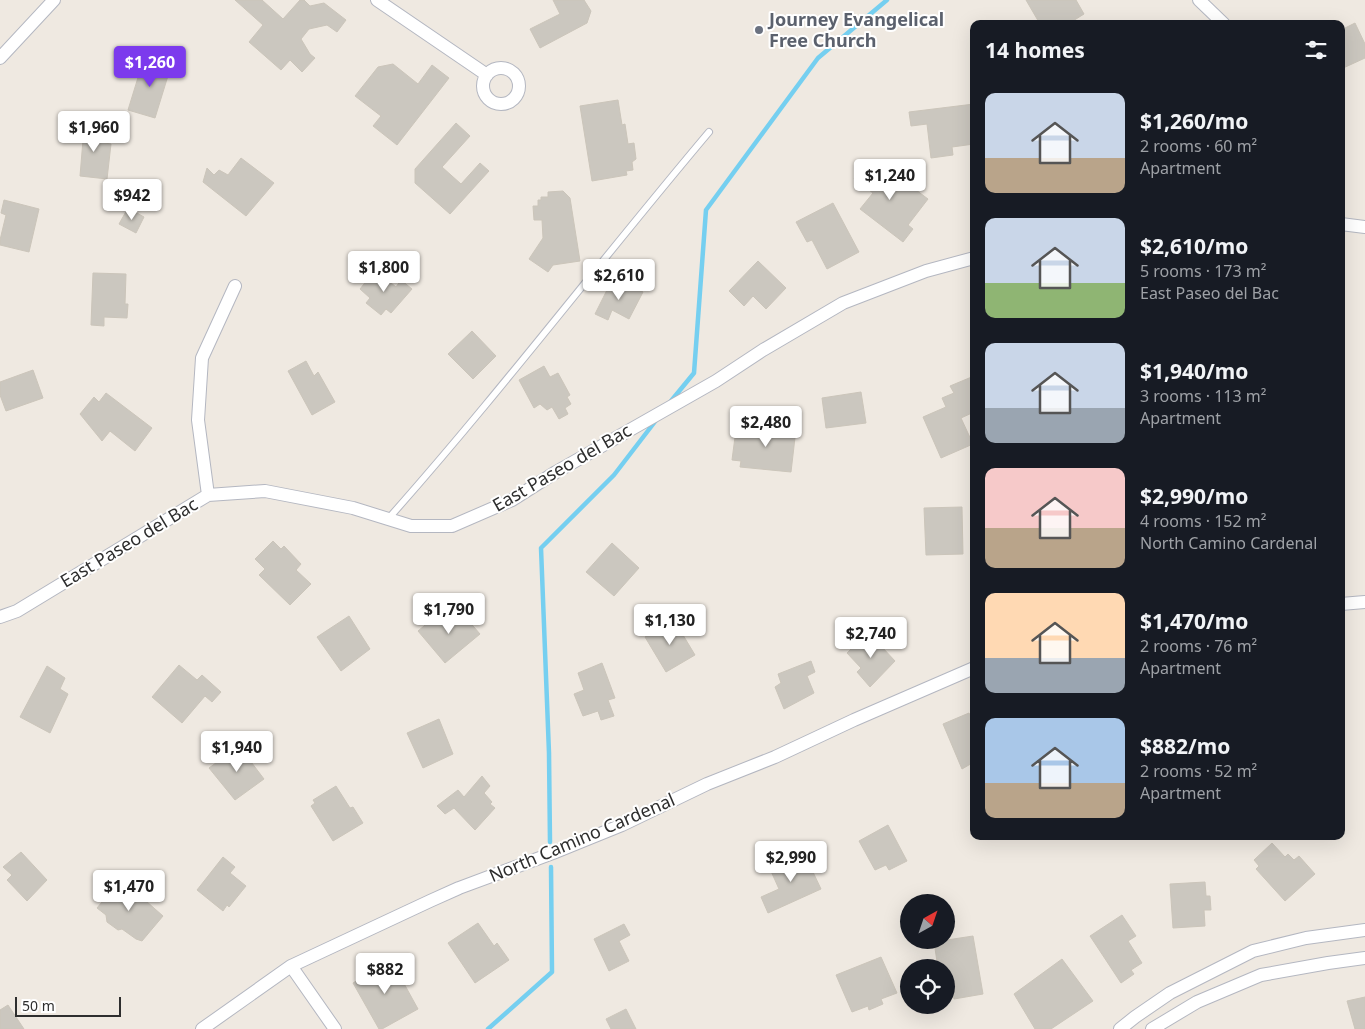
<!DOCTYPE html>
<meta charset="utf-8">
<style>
:root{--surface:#171b24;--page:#242831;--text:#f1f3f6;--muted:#9ea1a6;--accent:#7c3aed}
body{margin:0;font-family:"Noto Sans",sans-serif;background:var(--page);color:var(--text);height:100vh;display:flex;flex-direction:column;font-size:19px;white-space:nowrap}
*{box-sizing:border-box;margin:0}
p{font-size:16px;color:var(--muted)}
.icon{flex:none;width:28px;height:28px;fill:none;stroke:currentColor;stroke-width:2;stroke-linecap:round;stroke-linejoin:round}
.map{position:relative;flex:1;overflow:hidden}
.side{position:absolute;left:970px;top:20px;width:375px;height:820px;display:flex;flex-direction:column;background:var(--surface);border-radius:10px;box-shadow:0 5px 20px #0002}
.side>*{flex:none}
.needle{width:32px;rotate:40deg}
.fabs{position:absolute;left:900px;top:894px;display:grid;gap:10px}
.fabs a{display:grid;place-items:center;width:55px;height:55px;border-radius:50%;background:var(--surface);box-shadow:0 5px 20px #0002;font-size:25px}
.scale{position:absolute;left:15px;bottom:12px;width:106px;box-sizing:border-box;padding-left:5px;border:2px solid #2e2e2e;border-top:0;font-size:14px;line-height:18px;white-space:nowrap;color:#2e2e2e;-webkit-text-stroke:4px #fff;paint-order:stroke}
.price{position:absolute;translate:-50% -42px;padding:0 11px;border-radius:5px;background:#fff;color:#222;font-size:16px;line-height:32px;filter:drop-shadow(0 1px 2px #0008)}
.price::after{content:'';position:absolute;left:50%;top:30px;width:15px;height:11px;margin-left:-8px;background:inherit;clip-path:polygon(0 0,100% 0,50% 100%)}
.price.on{background:var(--accent);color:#fff}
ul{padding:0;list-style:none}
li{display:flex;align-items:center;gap:15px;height:125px;padding:0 15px}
li span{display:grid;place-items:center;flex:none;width:140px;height:100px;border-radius:10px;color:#555}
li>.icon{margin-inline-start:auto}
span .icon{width:60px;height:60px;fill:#fffc;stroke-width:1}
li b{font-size:21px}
h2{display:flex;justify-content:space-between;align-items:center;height:60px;padding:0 15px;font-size:21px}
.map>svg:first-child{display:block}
</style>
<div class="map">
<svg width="1365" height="1029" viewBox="0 0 1365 1029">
<rect width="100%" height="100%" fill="#efe9e1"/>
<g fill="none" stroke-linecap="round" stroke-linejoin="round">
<!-- stream -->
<path stroke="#75cff0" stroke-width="4.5" d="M671,401L694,373L706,210L818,58L887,0
M550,842L549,753L541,548L614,475L657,419
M488,1029L552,972L551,867"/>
</g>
<!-- building -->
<path fill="#cbc7bf" stroke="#cbc5ba" d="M235,0H262L283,19L300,0H304L310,6L324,3L346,20L337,32L327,25L309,29L301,39L310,54L315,58L302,72L290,60L281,70L249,42L263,25Z
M553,0H584L591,11L587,23L540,48L530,29L560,14Z
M1026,0H1076L1084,14L1068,24H1040Z
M1355,23L1365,44V58L1341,69V30Z
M144,58L171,66L155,118L128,110Z
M393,64L418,84L432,65L449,78L397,145L373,126L381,116L355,96L378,67Z
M618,100L622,125L625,124L628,144L634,143L636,159L632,162L633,170L626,171L627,175L592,181L580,106Z
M974,104V144L952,147L953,155L931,158L927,124L911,126L909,112Z
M456,123L470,136L442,167L461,184L480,163L489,171L450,214L415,183V169Z
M79,125L100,127L99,137L104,138V143L111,144L107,179L80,176L83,140H78Z
M241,158L274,183L246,216L203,182L207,168L214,175L219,170L228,175Z
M867,160L904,188L908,184L928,199L908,225L913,229L903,242L860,209L873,193L854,179Z
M563,191L570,198L580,261L553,265L548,272L529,259L543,238L542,220H534L533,206H538V200H541V197H548V192Z
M4,200L39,209L29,252L0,245V240L6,215L1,213Z
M833,203L859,252L827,269L812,240L807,242L796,222Z
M128,208L144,217L136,233L119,224Z
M758,261L786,288L766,309L753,296L744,306L729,291Z
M375,270L396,287L401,280L412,289L391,313L386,309L381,315L366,303L370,298L360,289Z
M93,273L126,274L125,304H128L127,318L104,317V326L91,325Z
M622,282L643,292L629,319L612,310L608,320L595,314L610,284L619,288Z
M472,331L496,356L473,379L448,354Z
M306,361L314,376L318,372L335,402L312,415L288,371Z
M544,366L550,377L558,373L570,395L567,397L571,404L565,408L568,414L559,419L552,407L547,410L540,404L534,408L519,380Z
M33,370L43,398L6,411L0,395V382Z
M974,376V412L961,418L973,444L941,458L923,417L946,407L942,398L954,393L950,386Z
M861,392L866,423L826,428L822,398Z
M106,393L152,428L135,451L110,431L102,441L80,414L94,397L99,402Z
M750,424L796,429L791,472L740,467L741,461L732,460L735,437L748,438Z
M962,507L963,554L926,555L924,508Z
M273,541L281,549L284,546L301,564L296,570L311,584L290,605L259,575L265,569L255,559Z
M612,543L639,568L614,596L586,572Z
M443,610L451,620L461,612L480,634L445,663L418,631Z
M349,616L370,649L341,671L317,637Z
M674,620L695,655L666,672L645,637Z
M868,632L895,661L870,687L857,672L861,668L847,653Z
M811,661L815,672L807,676L814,693L784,709L775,687L781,683L778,674Z
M602,663L615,698L608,700L614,716L601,720L598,711L583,716L574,694L584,690L578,673Z
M179,665L197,680L202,675L221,692L212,702L205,696L182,723L152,697Z
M47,666L65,678L60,689L68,694L50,733L20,717Z
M969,713L974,724V762L962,769L943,724Z
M439,719L453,754L423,768L407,733Z
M239,746L264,779L235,800L209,768Z
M482,776L490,786L484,793L492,802L490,804L495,808L475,830L454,808L445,814L437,806L458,790L464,797Z
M336,786L350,808L353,807L363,823L333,841L311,806L315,803L313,800Z
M888,825L907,861L889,870L886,865L875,870L859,841Z
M1272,843L1285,857L1288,854L1294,860L1299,856L1315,874L1285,901L1256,869L1259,866L1254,860Z
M21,852L47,880L27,901L7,880L12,875L3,867Z
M804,853L821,889L768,913L761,897L779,889L770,869Z
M223,857L235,867L230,873L246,886L229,907L227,905L223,911L197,890Z
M121,879L163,916L142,941L136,939L122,929L118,930L107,922L106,915L97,908Z
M1205,882L1206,896H1210L1211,910H1204L1205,926L1173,928L1170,884Z
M1122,915L1136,936L1128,941L1142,963L1131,970L1134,974L1121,983L1090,936Z
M478,923L494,946L497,943L509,960L475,983L448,943Z
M624,924L630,935L619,941L629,961L609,971L594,939Z
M973,936L983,994L954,999L951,979H946V968H938L934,942Z
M881,957L897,993L881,999L883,1004L869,1010L868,1006L852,1012L836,975Z
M1062,959L1093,1001L1051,1029H1035L1014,994Z
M391,960L418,1009L382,1029H379L353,983Z
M1365,997V1029H1355L1347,1001Z
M8,1005L24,1029H0V1010Z
M626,1009L636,1029H611L606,1019Z"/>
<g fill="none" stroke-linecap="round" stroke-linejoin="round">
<!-- service casing -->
<g stroke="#b4b7c1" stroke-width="8">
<path id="service" d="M388,519C499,394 601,260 709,132"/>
</g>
<!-- minor casing -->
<g stroke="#b4b7c1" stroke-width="14">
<path id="minor" d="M377,0L487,75
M1199,0L1224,24
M0,58L54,0
M483 86a18 18 0 1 1 36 0a18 18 0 1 1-36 0Z
M1341,224L1365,227
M208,495L198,420L202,358L235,286
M1341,604L1365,602
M0,617L17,611L208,495L265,491L353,508L411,526H452L512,500L556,472L716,381L763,350L843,303L926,271L974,258
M291,966L335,1029
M202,1029L291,966L430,901L459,888L553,853L622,825L707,784L775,757L854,720L974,668
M1120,1029L1135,1017L1170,993L1253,951L1306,938L1365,930
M1152,1029L1197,1002L1261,975L1328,963L1365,958"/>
</g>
<!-- service -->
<use href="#service" stroke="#fff" stroke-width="6"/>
<!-- minor -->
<use href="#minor" stroke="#fff" stroke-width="12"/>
</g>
<!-- markers -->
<circle fill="#6b7280" stroke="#fff" stroke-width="2" cx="759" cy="30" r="5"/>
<g text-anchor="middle" stroke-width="4" stroke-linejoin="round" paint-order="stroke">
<!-- worship labels -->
<g font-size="18" font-weight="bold" fill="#5b616d" stroke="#fff" text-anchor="start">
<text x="769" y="26">Journey Evangelical<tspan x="769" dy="21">Free Church</tspan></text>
</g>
<!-- street labels -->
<g font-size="18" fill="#2e2e2e" stroke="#fff">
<text transform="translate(562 468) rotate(-30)" y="6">East Paseo del Bac</text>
<text transform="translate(129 543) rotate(-31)" y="6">East Paseo del Bac</text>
<text transform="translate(582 838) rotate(-23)" y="6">North Camino Cardenal</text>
</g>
</g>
</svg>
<div class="fabs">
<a><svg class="needle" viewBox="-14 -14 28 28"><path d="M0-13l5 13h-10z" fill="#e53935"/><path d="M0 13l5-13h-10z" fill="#9ea1a6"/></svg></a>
<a><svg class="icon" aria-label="locate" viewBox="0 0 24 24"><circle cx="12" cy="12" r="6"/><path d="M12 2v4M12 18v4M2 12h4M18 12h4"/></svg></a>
</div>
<div class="scale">50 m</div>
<b class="price on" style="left:150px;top:88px">$1,260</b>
<b class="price" style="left:94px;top:153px">$1,960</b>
<b class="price" style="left:890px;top:201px">$1,240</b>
<b class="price" style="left:132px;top:221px">$942</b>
<b class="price" style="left:384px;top:293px">$1,800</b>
<b class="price" style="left:619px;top:301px">$2,610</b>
<b class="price" style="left:766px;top:448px">$2,480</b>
<b class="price" style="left:449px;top:635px">$1,790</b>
<b class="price" style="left:670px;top:646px">$1,130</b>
<b class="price" style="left:871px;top:659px">$2,740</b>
<b class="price" style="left:237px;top:773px">$1,940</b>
<b class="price" style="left:791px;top:883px">$2,990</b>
<b class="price" style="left:129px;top:912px">$1,470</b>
<b class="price" style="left:385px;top:995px">$882</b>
<section class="side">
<h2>14 homes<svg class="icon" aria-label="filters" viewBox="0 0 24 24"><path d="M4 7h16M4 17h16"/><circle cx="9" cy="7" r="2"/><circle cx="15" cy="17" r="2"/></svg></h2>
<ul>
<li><span style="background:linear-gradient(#c9d6e8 65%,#b9a48a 0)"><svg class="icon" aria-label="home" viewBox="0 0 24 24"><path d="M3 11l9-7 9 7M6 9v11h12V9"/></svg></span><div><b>$1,260/mo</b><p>2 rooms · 60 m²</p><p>Apartment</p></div></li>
<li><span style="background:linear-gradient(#c9d6e8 65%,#8fb573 0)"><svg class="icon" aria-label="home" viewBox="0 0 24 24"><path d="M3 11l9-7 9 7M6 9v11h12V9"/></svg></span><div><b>$2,610/mo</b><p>5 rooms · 173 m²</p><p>East Paseo del Bac</p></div></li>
<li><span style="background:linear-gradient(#c9d6e8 65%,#9aa5b1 0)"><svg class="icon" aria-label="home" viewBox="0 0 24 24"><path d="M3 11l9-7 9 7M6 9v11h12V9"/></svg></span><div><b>$1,940/mo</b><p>3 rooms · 113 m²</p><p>Apartment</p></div></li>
<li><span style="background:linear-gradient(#f6c9c9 60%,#b9a48a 0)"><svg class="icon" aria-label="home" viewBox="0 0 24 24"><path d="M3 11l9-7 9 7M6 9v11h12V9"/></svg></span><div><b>$2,990/mo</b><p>4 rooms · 152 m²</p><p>North Camino Cardenal</p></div></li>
<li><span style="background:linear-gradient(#ffd9b3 65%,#9aa5b1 0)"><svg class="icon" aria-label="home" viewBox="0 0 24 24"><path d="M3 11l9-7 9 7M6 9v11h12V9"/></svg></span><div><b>$1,470/mo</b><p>2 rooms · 76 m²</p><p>Apartment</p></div></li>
<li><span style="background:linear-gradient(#a9c7e8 65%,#b9a48a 0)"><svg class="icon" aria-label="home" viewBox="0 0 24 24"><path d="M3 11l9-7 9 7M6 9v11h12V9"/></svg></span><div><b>$882/mo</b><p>2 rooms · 52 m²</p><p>Apartment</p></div></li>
</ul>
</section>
</div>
